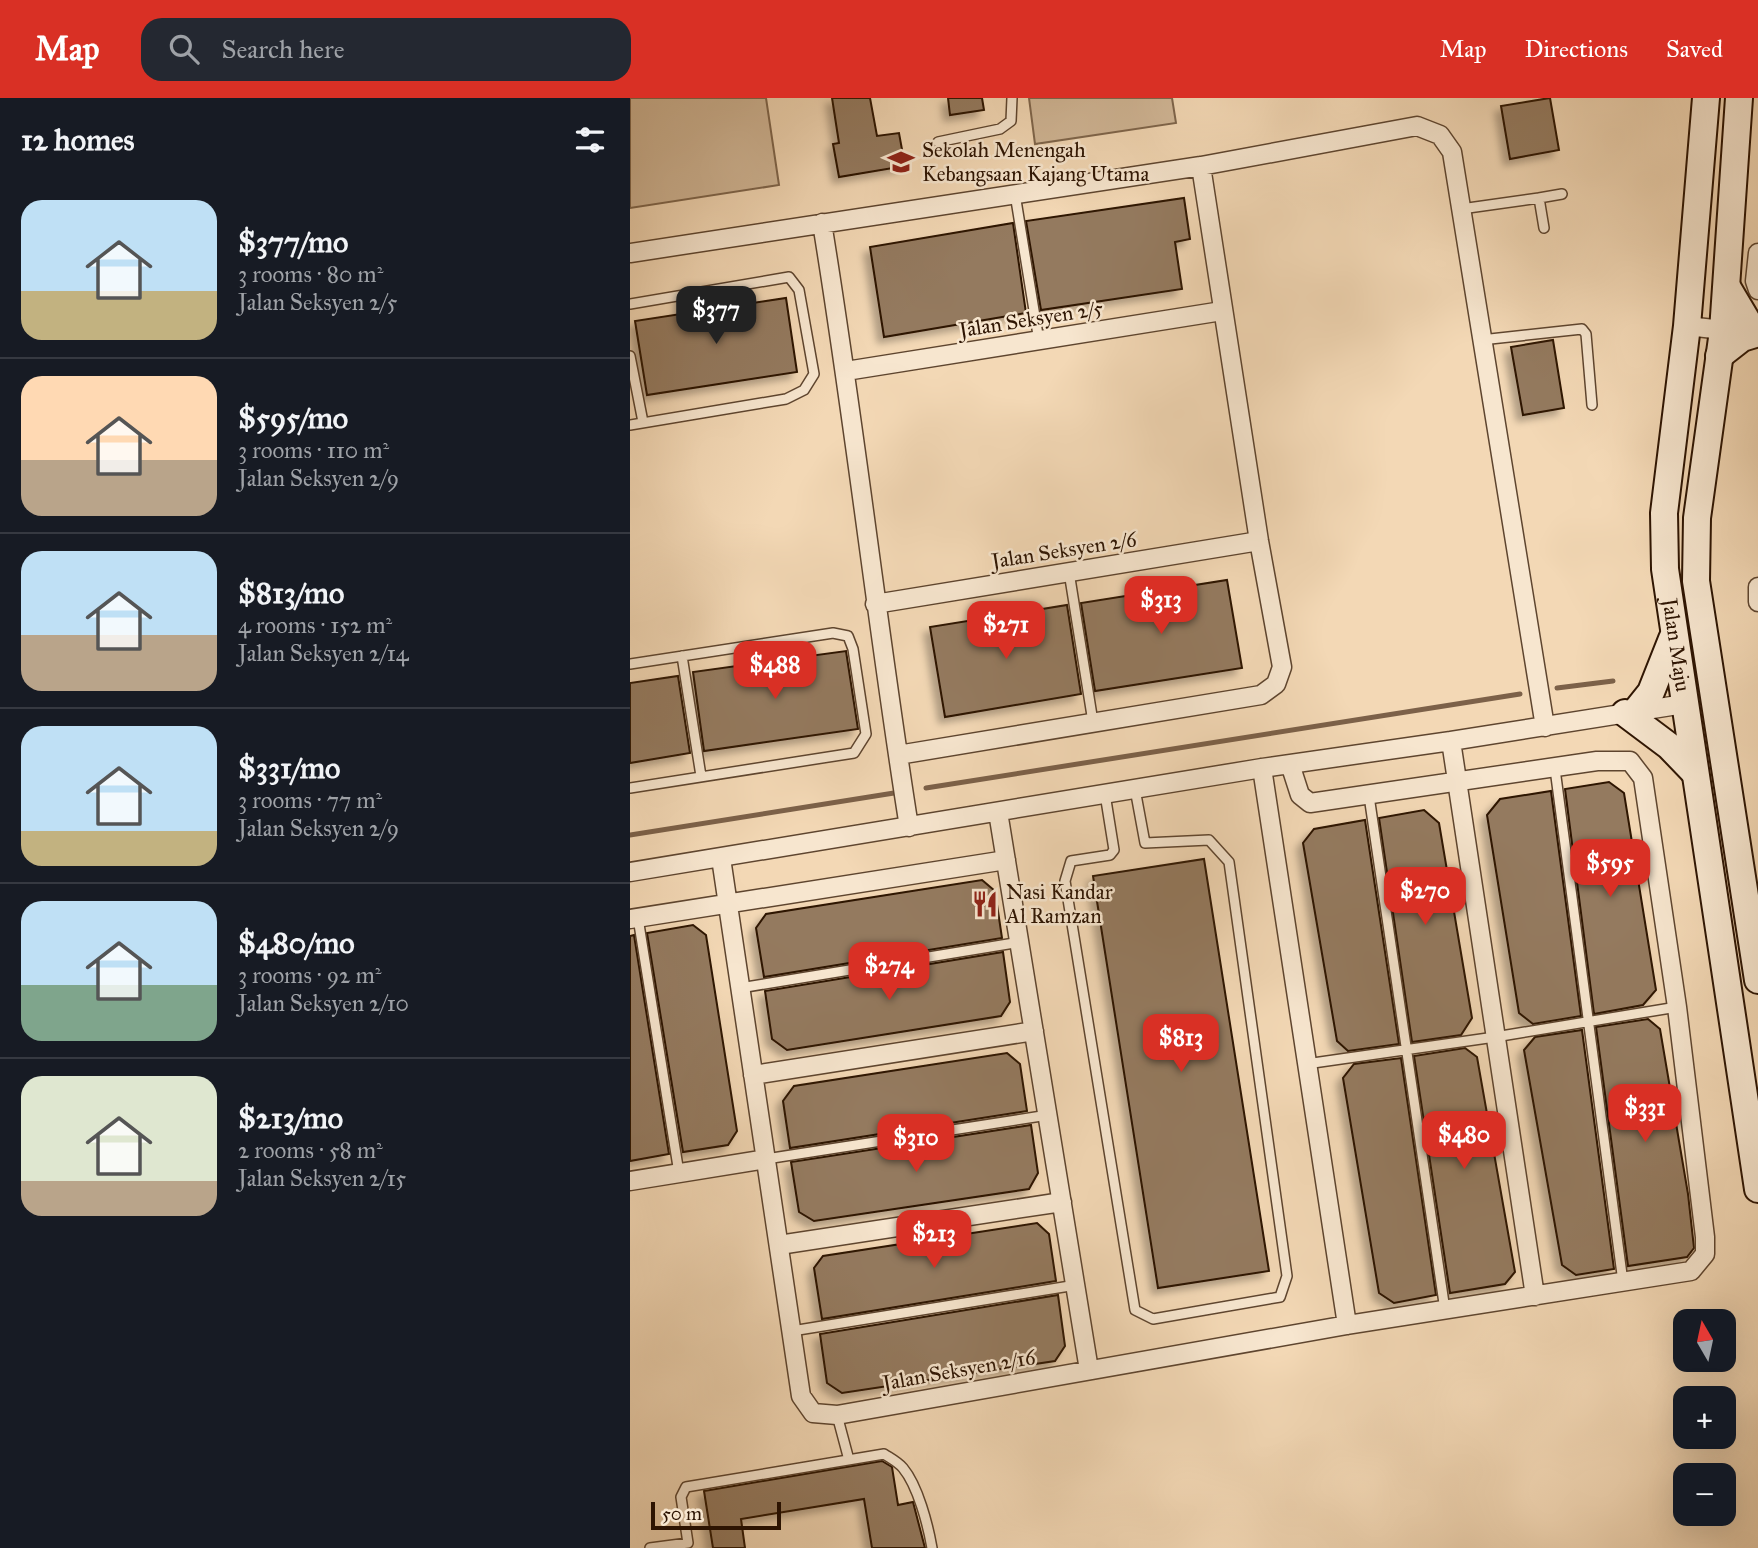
<!DOCTYPE html>
<meta charset="utf-8">
<style>
:root{--surface:#171b24;--page:#242831;--text:#f1f3f6;--muted:#9ea1a6;--line:#363941;--accent:#d93025}
body{margin:0;font-family:"IM FELL Great Primer",serif;background:var(--page);color:var(--text);height:100vh;display:flex;flex-direction:column;font-size:26px;white-space:nowrap}
*{box-sizing:border-box;margin:0}
p{font-size:23px;color:var(--muted)}
.icon{flex:none;width:38px;height:38px;fill:none;stroke:currentColor;stroke-width:2;stroke-linecap:round;stroke-linejoin:round}
.map{position:relative;flex:1;overflow:hidden}
.drawer{display:flex;flex-direction:column;background:var(--surface);width:630px}
.drawer>*{flex:none}
.needle{width:46px;rotate:351deg}
.tools{position:absolute;left:1043px;top:1211px;display:grid;gap:14px}
.tools a{display:grid;place-items:center;width:63px;height:63px;border-radius:14px;background:var(--surface);box-shadow:0 7px 28px #0002;font-size:35px}
.scale{position:absolute;left:21px;bottom:18px;width:130px;box-sizing:border-box;padding-left:7px;border:4px solid #2d1402;border-top:0;font-size:19px;line-height:24px;white-space:nowrap;color:#2d1402;-webkit-text-stroke:5px #f7e6cf;paint-order:stroke}
.price{position:absolute;translate:-50% -60px;padding:0 16px;border-radius:14px;background:var(--accent);color:#fff;font-size:23px;line-height:46px;filter:drop-shadow(0 2px 4px #0008)}
.price::after{content:'';position:absolute;left:50%;top:42px;width:21px;height:16px;margin-left:-10px;background:inherit;clip-path:polygon(0 0,100% 0,50% 100%)}
.price.on{background:#222;color:#fff}
ul{padding:0;list-style:none}
li{display:flex;align-items:center;gap:21px;height:175px;padding:0 21px}
li+li{border-top:2px solid var(--line)}
li span{display:grid;place-items:center;flex:none;width:196px;height:140px;border-radius:21px;color:#555}
li>.icon{margin-inline-start:auto}
span .icon{width:84px;height:84px;fill:#fffc;stroke-width:1}
li b{font-size:30px}
h2{display:flex;justify-content:space-between;align-items:center;height:84px;padding:0 21px;font-size:30px}
header{display:flex;align-items:center;gap:42px;box-sizing:border-box;height:98px;padding:0 35px;background:var(--accent);color:#fff}
header strong{font-size:33px}
nav{display:flex;gap:38px;margin-inline-start:auto;font-size:24px}
.search{width:490px;height:63px;background:var(--page);display:flex;align-items:center;gap:18px;box-sizing:border-box;padding:0 24px;border-radius:21px;color:var(--muted);font-size:26px}
main{display:flex;flex:1;min-height:0}
.map>svg:first-child{display:block}
</style>
<header>
<strong>Map</strong>
<div class="search"><svg class="icon" aria-label="search" viewBox="0 0 24 24"><circle cx="10" cy="10" r="6"/><path d="M15 15l6 6"/></svg>Search here</div>
<nav><a>Map</a><a>Directions</a><a>Saved</a></nav>
</header>
<main>
<section class="drawer">
<h2>12 homes<svg class="icon" aria-label="filters" viewBox="0 0 24 24"><path d="M4 7h16M4 17h16"/><circle cx="9" cy="7" r="2"/><circle cx="15" cy="17" r="2"/></svg></h2>
<ul>
<li><span style="background:linear-gradient(#bfe0f5 65%,#c2b280 0)"><svg class="icon" aria-label="home" viewBox="0 0 24 24"><path d="M3 11l9-7 9 7M6 9v11h12V9"/></svg></span><div><b>$377/mo</b><p>3 rooms · 80 m²</p><p>Jalan Seksyen 2/5</p></div></li>
<li><span style="background:linear-gradient(#ffd9b3 60%,#b9a48a 0)"><svg class="icon" aria-label="home" viewBox="0 0 24 24"><path d="M3 11l9-7 9 7M6 9v11h12V9"/></svg></span><div><b>$595/mo</b><p>3 rooms · 110 m²</p><p>Jalan Seksyen 2/9</p></div></li>
<li><span style="background:linear-gradient(#bfe0f5 60%,#b9a48a 0)"><svg class="icon" aria-label="home" viewBox="0 0 24 24"><path d="M3 11l9-7 9 7M6 9v11h12V9"/></svg></span><div><b>$813/mo</b><p>4 rooms · 152 m²</p><p>Jalan Seksyen 2/14</p></div></li>
<li><span style="background:linear-gradient(#bfe0f5 75%,#c2b280 0)"><svg class="icon" aria-label="home" viewBox="0 0 24 24"><path d="M3 11l9-7 9 7M6 9v11h12V9"/></svg></span><div><b>$331/mo</b><p>3 rooms · 77 m²</p><p>Jalan Seksyen 2/9</p></div></li>
<li><span style="background:linear-gradient(#bfe0f5 60%,#7fa58c 0)"><svg class="icon" aria-label="home" viewBox="0 0 24 24"><path d="M3 11l9-7 9 7M6 9v11h12V9"/></svg></span><div><b>$480/mo</b><p>3 rooms · 92 m²</p><p>Jalan Seksyen 2/10</p></div></li>
<li><span style="background:linear-gradient(#dfe7d0 75%,#b9a48a 0)"><svg class="icon" aria-label="home" viewBox="0 0 24 24"><path d="M3 11l9-7 9 7M6 9v11h12V9"/></svg></span><div><b>$213/mo</b><p>2 rooms · 58 m²</p><p>Jalan Seksyen 2/15</p></div></li>
</ul>
</section>
<div class="map">
<svg width="1128" height="1450" viewBox="0 0 1128 1450">
<defs>
<filter id="shadow"><feDropShadow dx="-6" dy="6" stdDeviation="3.5" flood-color="#0004"/></filter>
</defs>
<rect width="100%" height="100%" fill="#f3d8b5"/>
<filter id="stains"><feTurbulence type="fractalNoise" baseFrequency=".00286" numOctaves="4"/><feColorMatrix values="0 0 0 0 .2 0 0 0 0 .09 0 0 0 0 .02 0 0 0 .5 -.17"/></filter>
<radialGradient id="worn" r=".72"><stop offset=".6" stop-color="#630" stop-opacity="0"/><stop offset="1" stop-color="#630" stop-opacity=".3"/></radialGradient>
<!-- green -->
<path fill="#d1b797" stroke="#7f664c" stroke-width="2" d="M0,0H136L149,87L0,110Z
M399,0H542L546,25L405,46Z"/>
<g fill="none" stroke-linecap="round" stroke-linejoin="round">
<!-- stream -->
<path stroke="#7c6149" stroke-width="5" d="M927,590L983,583
M296,690L890,596
M0,737L264,695"/>
</g>
<!-- building -->
<path fill="#947a5f" stroke="#2d1402" stroke-width="2" filter="url(#shadow)" d="M202,0H240L247,38L269,35L275,68L209,79L203,46L209,45Z
M318,0H352L354,12L320,17Z
M920,0L929,52L880,61L871,8Z
M554,100L560,141L545,144L552,191L411,212L396,123Z
M383,125L396,215L254,239L240,149Z
M156,200L167,274L17,297L5,223Z
M923,242L934,310L893,317L881,249Z
M597,482L612,570L465,593L451,505Z
M437,507L451,596L315,619L300,529Z
M216,553L228,631L74,653L63,574Z
M48,578L60,655L0,665V585Z
M979,684L994,695L1026,892L1013,907L964,916L935,691Z
M921,693L951,918L903,926L889,915L857,717L870,701Z
M794,712L809,725L842,920L831,937L782,944L749,720Z
M735,722L769,946L718,953L707,943L673,745L684,731Z
M574,761L639,1173L528,1190L463,778Z
M352,782L365,793L372,840L134,879L126,830L136,816Z
M63,827L76,837L107,1033L98,1047L53,1054L17,835Z
M4,837L39,1056L0,1063V838Z
M373,854L380,904L371,918L157,952L142,941L135,893Z
M1018,921L1030,931L1058,1096L1064,1150L1057,1159L998,1168L966,929Z
M952,932L984,1171L946,1177L932,1167L894,952L905,939Z
M835,950L847,959L885,1174L875,1186L820,1195L784,958Z
M377,955L390,966L397,1013L160,1050L153,1003L164,988Z
M771,960L806,1197L764,1205L749,1195L713,980L724,966Z
M401,1027L408,1075L399,1091L184,1123L169,1114L161,1064Z
M407,1125L419,1136L426,1183L192,1221L184,1170L193,1158Z
M428,1197L435,1248L425,1263L212,1295L197,1285L190,1236Z
M252,1363L262,1369L268,1407L283,1404L295,1450H242L234,1401L111,1421L115,1450H83L74,1393Z"/>
<g fill="none" stroke-linecap="round" stroke-linejoin="round">
<!-- lane casing -->
<g stroke="#5e452f" stroke-width="12">
<path id="lane" d="M308,44L370,31L381,23L382,0
M385,96L409,243
M831,111L909,100
M914,130L909,100L932,96
M0,206L159,179L169,192L184,276L174,292L156,301L0,327
M851,242L952,231L956,236L962,307
M0,258L13,324
M439,474L463,624
M52,558L71,678
M0,566L203,535L218,538L223,551L236,636L224,655L0,690
M925,671L993,1184
M475,696L484,752L480,757L441,763L435,783L505,1212L523,1221L650,1199L657,1178L599,764L579,742L515,745L505,691
M739,698L815,1212
M8,820L49,1075
M110,890L390,844
M676,966L865,939L1047,909
M136,1061L418,1017
M162,1233L446,1187
M207,1317L219,1362
M20,1450L58,1445L51,1399L56,1389L254,1356C260,1360 268,1364 273,1370C288,1388 298,1427 302,1450"/>
</g>
<!-- street casing -->
<g stroke="#5e452f" stroke-width="21">
<path id="street" d="M192,125C225,326 247,528 279,729
M0,155L571,68L787,28L810,37L822,54L915,629
M1128,155L1125,183L1128,192
M1057,228L1102,233
M216,273L592,213
M1128,489V504
M245,506L629,443
M821,643L905,1198
M268,657L631,597L646,586L652,569L629,443L571,68
M632,670L717,1227
M368,714L459,1272
M91,760L171,1298L183,1315L207,1317L717,1227L1061,1173L1075,1156V1139L1047,909L1013,680L1000,663H967L680,705L670,697L660,666
M0,774L632,670L821,643L1054,606
M0,821L376,762
M123,977L404,933
M0,1083L136,1061
M149,1147L432,1104"/>
</g>
<!-- secondary casing -->
<g stroke="#2d1402" stroke-width="30">
<g id="secondary">
<path id="s1" d="M1076,0L1057,228L1034,415L1035,471L1128,1091"/>
<path d="M1109,0L1093,233L1067,420L1066,483L1128,882"/>
<path d="M1089,258L1112,240L1125,236L1097,189"/>
<path d="M1005,614L1021,594L1042,541"/>
<path d="M995,615L1039,648L1065,675"/>
</g>
</g>
<!-- lane -->
<use href="#lane" stroke="#f7e6cf" stroke-width="9"/>
<!-- street -->
<use href="#street" stroke="#f7e6cf" stroke-width="18"/>
<!-- secondary -->
<use href="#secondary" stroke="#f7e6cf" stroke-width="26"/>
</g>
<!-- icons -->
<defs>
<g id="school-bare" transform="scale(2.1)"><path d="M0-5L7-2L0 1L-7-2ZM-4 1L0 2.5L4 1V4Q0 6-4 4Z" fill="#8f2418" stroke="#f7e6cf" stroke-width="2.5" paint-order="stroke"/></g>
<g id="restaurant-bare" transform="scale(2.1)"><path d="M-5-6h1v4h1v-4h1v4h1v-4h1v5L-1.5 .5V6h-2V.5L-5-1ZM5-6V6H3V1.5H1.5Q1.5-4 5-6Z" fill="#8f2418" stroke="#f7e6cf" stroke-width="2.5" paint-order="stroke"/></g>
</defs>
<g fill-rule="evenodd">
<use href="#school-bare" x="271" y="64"/>
<use href="#restaurant-bare" x="355" y="806"/>
</g>
<g text-anchor="middle" stroke-width="5" stroke-linejoin="round" paint-order="stroke">
<!-- poi labels -->
<g font-size="21" fill="#2d1402" stroke="#f7e6cf" text-anchor="start">
<text x="292" y="59">Sekolah Menengah<tspan x="292" dy="24">Kebangsaan Kajang Utama</tspan></text>
<text x="376" y="801">Nasi Kandar<tspan x="376" dy="24">Al Ramzan</tspan></text>
</g>
<!-- street labels -->
<g font-size="21" fill="#2d1402" stroke="#f7e6cf">
<text transform="translate(401 221) rotate(-9)" y="7">Jalan Seksyen 2/5</text>
<text transform="translate(434 452) rotate(-9)" y="7">Jalan Seksyen 2/6</text>
<text dy="7" stroke="none"><textPath href="#s1" startOffset="550">Jalan Maju</textPath></text>
<text transform="translate(329 1272) rotate(-10)" y="7">Jalan Seksyen 2/16</text>
</g>
</g>
<rect width="100%" height="100%" filter="url(#stains)"/>
<rect width="100%" height="100%" fill="url(#worn)"/>
</svg>
<div class="tools">
<a><svg class="needle" viewBox="-14 -14 28 28"><path d="M0-13l5 13h-10z" fill="#e53935"/><path d="M0 13l5-13h-10z" fill="#9ea1a6"/></svg></a>
<a>+</a>
<a>−</a>
</div>
<div class="scale">50 m</div>
<b class="price on" style="left:86px;top:248px">$377</b>
<b class="price" style="left:531px;top:538px">$313</b>
<b class="price" style="left:376px;top:563px">$271</b>
<b class="price" style="left:145px;top:603px">$488</b>
<b class="price" style="left:980px;top:801px">$595</b>
<b class="price" style="left:795px;top:829px">$270</b>
<b class="price" style="left:259px;top:904px">$274</b>
<b class="price" style="left:551px;top:976px">$813</b>
<b class="price" style="left:1015px;top:1046px">$331</b>
<b class="price" style="left:834px;top:1073px">$480</b>
<b class="price" style="left:286px;top:1076px">$310</b>
<b class="price" style="left:304px;top:1172px">$213</b>
</div>
</main>
